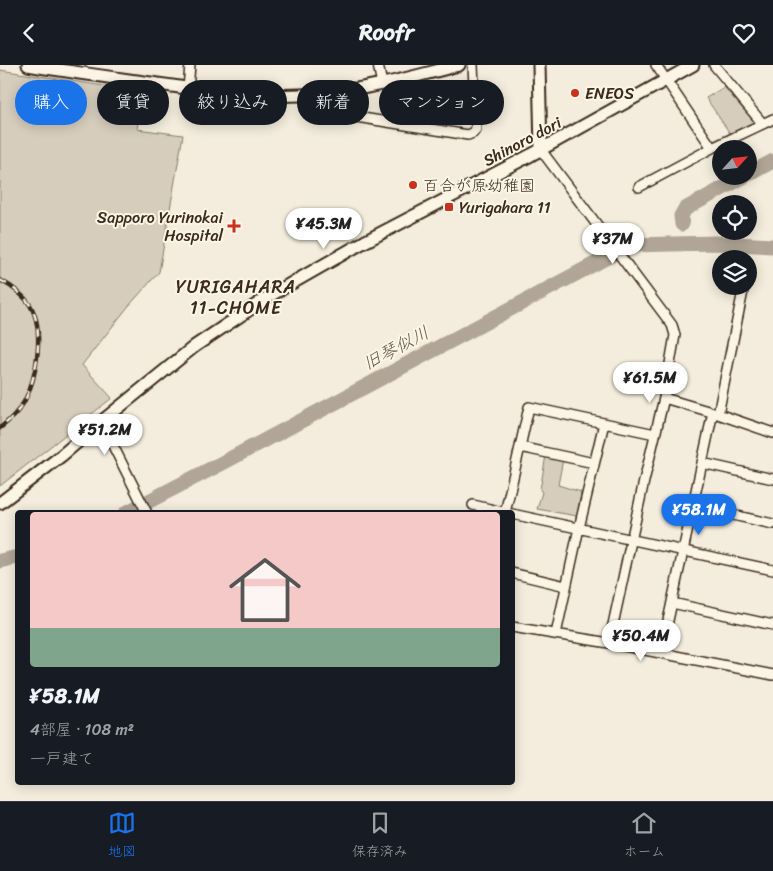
<!DOCTYPE html>
<html lang="ja">
<meta charset="utf-8">
<style>
:root{--surface:#171b24;--page:#20242c;--text:#f1f3f6;--muted:#9ea1a6;--line:#363941;--accent:#1a73e8}
body{margin:0;font-family:Sriracha,"Klee One",sans-serif;background:var(--page);color:var(--text);height:100vh;display:flex;flex-direction:column;font-size:19px;white-space:nowrap}
*{box-sizing:border-box;margin:0}
p{font-size:16px;color:var(--muted)}
.icon{flex:none;width:28px;height:28px;fill:none;stroke:currentColor;stroke-width:2;stroke-linecap:round;stroke-linejoin:round}
.map{position:relative;flex:1;overflow:hidden}
.panel{position:absolute;left:15px;top:445px;width:500px;height:275px;display:flex;flex-direction:column;background:var(--surface);border-radius:5px;box-shadow:0 2px 12px #0003}
.panel>*{flex:none}
.hud{position:absolute;left:15px;top:15px;width:500px;height:45px;display:flex;gap:10px}
.needle{width:32px;rotate:63deg}
.controls{position:absolute;left:712px;top:75px;display:grid;gap:10px}
.controls a{display:grid;place-items:center;width:45px;height:45px;border-radius:50%;background:var(--surface);box-shadow:0 2px 12px #0003;font-size:25px}
.price{position:absolute;translate:-50% -42px;padding:0 11px;border-radius:18px;background:#fff;color:#222;font-size:16px;line-height:32px;filter:drop-shadow(0 1px 2px #0008)}
.price::after{content:'';position:absolute;left:50%;top:30px;width:15px;height:11px;margin-left:-8px;background:inherit;clip-path:polygon(0 0,100% 0,50% 100%)}
.price.current{background:var(--accent);color:#fff}
ul{padding:0;list-style:none}
li{display:grid;align-content:center;gap:10px;height:265px;padding:0 15px}
li span{display:grid;place-items:center;height:155px;border-radius:5px;color:#555}
li>.icon{margin-inline-start:auto}
span .icon{width:90px;height:90px;fill:#fffc;stroke-width:1}
li b{font-size:21px}
.chip{padding:0 18px;border-radius:22px;background:var(--surface);box-shadow:0 2px 12px #0003;font-size:18px;line-height:45px}
.chip.current{background:var(--accent);color:#fff}
header{display:flex;justify-content:space-between;align-items:center;height:65px;padding:0 15px;background:var(--surface);font-size:22px;font-weight:700}
.dock{display:flex;justify-content:space-around;align-items:center;height:70px;border-top:1px solid var(--line);background:var(--surface);font-size:14px;color:var(--muted)}
.dock a{display:grid;justify-items:center;gap:2px}
.dock .current{color:var(--accent)}
.map>svg:first-child{display:block}
</style>
<header><svg class="icon" aria-label="back" viewBox="0 0 24 24"><path d="M15 5l-7 7 7 7"/></svg>Roofr<svg class="icon" aria-label="heart" viewBox="0 0 24 24"><path d="M12 20l-8-8c-3-5 5-10 8-4 3-6 11-1 8 4z"/></svg></header>
<div class="map">
<svg width="773" height="736" viewBox="0 0 773 736">
<rect width="100%" height="100%" fill="#f4eddd"/>
<filter id="ink" filterUnits="userSpaceOnUse"><feTurbulence type="fractalNoise" baseFrequency=".02" numOctaves="2"/><feDisplacementMap in="SourceGraphic" scale="10" xChannelSelector="R" yChannelSelector="G"/><feConvolveMatrix kernelMatrix="1 2 1 2 8 2 1 2 1" color-interpolation-filters="sRGB"/></filter>
<g filter="url(#ink)">
<!-- green -->
<path fill="#d6cdbd" stroke="#887c6e" d="M0,5L143,27L137,64L183,70L159,207L127,243L82,300L112,333L0,421Z
M724,22L754,57L753,59L731,70L706,33Z
M546,390L563,394L558,420L581,427L577,451L537,444L542,427L540,425Z"/>
<g fill="none" stroke-linecap="round" stroke-linejoin="round">
<!-- river -->
<path stroke="#b0a596" stroke-width="15" d="M749,109L773,96
M682,159L681,151L685,144L745,111
M126,448L228,395L630,180L715,178L773,181
M0,496L18,492"/>
<!-- street casing -->
<g stroke="#3b2a1e" stroke-width="12">
<path id="street" d="M378,0L382,19
M656,0L712,83
M714,0L763,59
M188,24L190,0
M319,29C317,39 316,41 325,47L468,70L473,68L476,64L473,0
M541,85L672,260L675,270L664,333L644,416L609,578
M639,122L712,83L773,54
M664,333L718,349L773,368
M718,349L744,221
M101,357L147,448
M520,382L594,398
M702,398L773,414
M473,440L507,448
M693,441L773,459
M505,448L529,342L655,369
M512,449L773,505
M512,508L566,521
M672,538L773,560
M512,562L609,578L773,610
M556,569L579,463L604,358
M661,588L713,347"/>
</g>
<!-- secondary casing -->
<g stroke="#3b2a1e" stroke-width="15">
<path id="secondary" d="M28,0C64,6 101,11 137,16C197,25 258,34 318,29C366,25 413,12 459,0
M539,0L541,85
M0,438L61,391L101,357L195,281L271,230L364,177L531,90L693,0"/>
</g>
<!-- street -->
<use href="#street" stroke="#fcf5e5" stroke-width="9"/>
<!-- secondary -->
<use href="#secondary" stroke="#fcf5e5" stroke-width="11"/>
<!-- rail casing -->
<g stroke="#3b2a1e" stroke-width="4.5">
<path id="rail" d="M0,215C11,221 23,229 30,240C45,264 37,313 24,337C18,347 9,356 0,363"/>
</g>
<!-- rail -->
<use href="#rail" stroke="#fcf5e5" stroke-width="2.5" stroke-dasharray="8" stroke-linecap="butt"/>
</g>
</g>
<!-- markers -->
<g fill="#c8321e" stroke="#fcf5e5" stroke-width="2">
<circle cx="575" cy="28" r="5"/>
<circle cx="413" cy="120" r="5"/>
<rect x="444" y="137" width="10" height="10" rx="2.5"/>
<path d="M231.5 153.5h5v5h5v5h-5v5h-5v-5h-5v-5h5z"/>
</g>
<g text-anchor="middle" stroke-width="4" stroke-linejoin="round" paint-order="stroke">
<!-- poi labels -->
<g font-size="16" fill="#3b2a1e" stroke="#fcf5e5" text-anchor="start">
<text x="585" y="34">ENEOS</text>
<text x="423" y="126">百合が原幼稚園</text>
<text x="459" y="148">Yurigahara 11</text>
<text x="223" y="158" text-anchor="end">Sapporo Yurinokai<tspan x="223" dy="18">Hospital</tspan></text>
</g>
<!-- street labels -->
<g font-size="16" fill="#3b2a1e" stroke="#fcf5e5">
<text transform="translate(522 76) rotate(-28)" y="6">Shinoro dori</text>
</g>
<!-- neighbourhood labels -->
<g font-size="18" letter-spacing="1" fill="#3b2a1e" stroke="#fcf5e5">
<text x="236" y="228">YURIGAHARA<tspan x="236" dy="21">11-CHOME</tspan></text>
</g>
<!-- water labels -->
<g font-size="18" font-style="italic" fill="#645548" stroke="#fcf5e5">
<text transform="translate(396 283) rotate(-28)" y="6">旧琴似川</text>
</g>
</g>
</svg>
<div class="controls">
<a><svg class="needle" viewBox="-14 -14 28 28"><path d="M0-13l5 13h-10z" fill="#e53935"/><path d="M0 13l5-13h-10z" fill="#9ea1a6"/></svg></a>
<a><svg class="icon" aria-label="locate" viewBox="0 0 24 24"><circle cx="12" cy="12" r="6"/><path d="M12 2v4M12 18v4M2 12h4M18 12h4"/></svg></a>
<a><svg class="icon" aria-label="layers" viewBox="0 0 24 24"><path d="M12 4l9 5-9 5-9-5zM3 14l9 5 9-5"/></svg></a>
</div>
<b class="price" style="left:324px;top:185px">¥45.3M</b>
<b class="price" style="left:613px;top:200px">¥37M</b>
<b class="price" style="left:650px;top:339px">¥61.5M</b>
<b class="price" style="left:105px;top:391px">¥51.2M</b>
<b class="price current" style="left:699px;top:471px">¥58.1M</b>
<b class="price" style="left:641px;top:597px">¥50.4M</b>
<div class="hud">
<a class="chip current">購入</a>
<a class="chip">賃貸</a>
<a class="chip">絞り込み</a>
<a class="chip">新着</a>
<a class="chip">マンション</a>
</div>
<section class="panel">
<ul>
<li><span style="background:linear-gradient(#f6c9c9 75%,#7fa58c 0)"><svg class="icon" aria-label="home" viewBox="0 0 24 24"><path d="M3 11l9-7 9 7M6 9v11h12V9"/></svg></span><div><b>¥58.1M</b><p>4部屋 · 108 m²</p><p>一戸建て</p></div></li>
</ul>
</section>
</div>
<nav class="dock">
<a class="current"><svg class="icon" aria-label="map" viewBox="0 0 24 24"><path d="M3 6l6-2 6 2 6-2v14l-6 2-6-2-6 2zM9 4v14M15 6v14"/></svg>地図</a>
<a><svg class="icon" aria-label="saved" viewBox="0 0 24 24"><path d="M7 4h10v16l-5-4-5 4z"/></svg>保存済み</a>
<a><svg class="icon" aria-label="home" viewBox="0 0 24 24"><path d="M3 11l9-7 9 7M6 9v11h12V9"/></svg>ホーム</a>
</nav>
